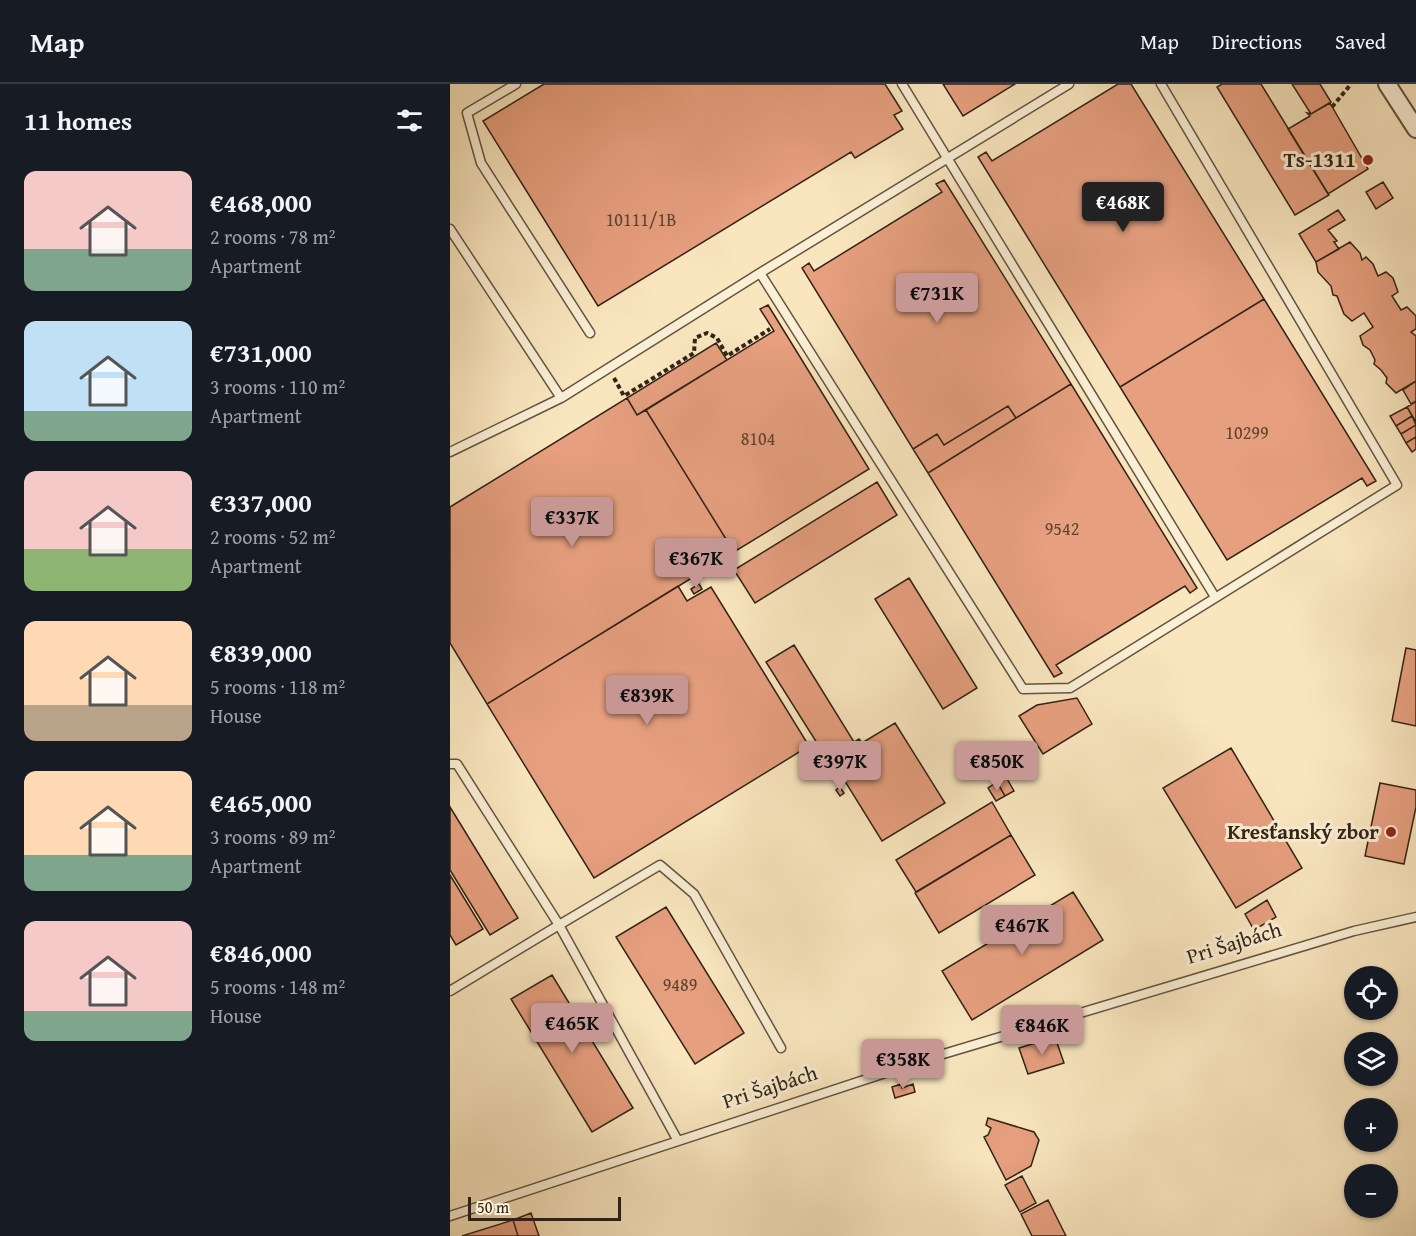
<!DOCTYPE html>
<meta charset="utf-8">
<style>
:root{--surface:#171b24;--page:#20242c;--text:#f1f3f6;--muted:#9ea1a6;--line:#363941;--accent:#c59692}
body{margin:0;font-family:"Gentium Book Plus",serif;background:var(--page);color:var(--text);height:100vh;display:flex;flex-direction:column;font-size:22px;white-space:nowrap}
*{box-sizing:border-box;margin:0}
p{font-size:20px;color:var(--muted)}
.icon{flex:none;width:33px;height:33px;fill:none;stroke:currentColor;stroke-width:2;stroke-linecap:round;stroke-linejoin:round}
.map{position:relative;flex:1;overflow:hidden}
.side{display:flex;flex-direction:column;background:var(--surface);width:450px}
.side>*{flex:none}
.fabs{position:absolute;left:894px;top:882px;display:grid;gap:12px}
.fabs a{display:grid;place-items:center;width:54px;height:54px;border-radius:50%;background:var(--surface);box-shadow:0 2px 4px #0004;font-size:30px}
.scale{position:absolute;left:18px;bottom:15px;width:153px;box-sizing:border-box;padding-left:6px;border:3px solid #322315;border-top:0;font-size:16px;line-height:21px;white-space:nowrap;color:#322315;-webkit-text-stroke:4px #fbefd5;paint-order:stroke}
.price{position:absolute;translate:-50% -51px;padding:0 14px;border-radius:6px;background:var(--accent);color:#111;font-size:20px;line-height:39px;filter:drop-shadow(0 2px 3px #0008)}
.price::after{content:'';position:absolute;left:50%;top:36px;width:18px;height:14px;margin-left:-9px;background:inherit;clip-path:polygon(0 0,100% 0,50% 100%)}
.price.active{background:#222;color:#fff}
ul{padding:0;list-style:none}
li{display:flex;align-items:center;gap:18px;height:150px;padding:0 24px}
li span{display:grid;place-items:center;flex:none;width:168px;height:120px;border-radius:12px;color:#555}
li>.icon{margin-inline-start:auto}
span .icon{width:72px;height:72px;fill:#fffc;stroke-width:1}
li b{font-size:26px}
h2{display:flex;justify-content:space-between;align-items:center;height:72px;padding:0 24px;font-size:26px}
header{display:flex;align-items:center;gap:36px;box-sizing:border-box;height:84px;padding:0 30px;background:var(--surface);border-bottom:2px solid var(--line)}
header strong{font-size:28px}
nav{display:flex;gap:33px;margin-inline-start:auto;font-size:21px}
main{display:flex;flex:1;min-height:0}
.map>svg:first-child{display:block}
</style>
<header>
<strong>Map</strong>
<nav><a>Map</a><a>Directions</a><a>Saved</a></nav>
</header>
<main>
<section class="side">
<h2>11 homes<svg class="icon" aria-label="filters" viewBox="0 0 24 24"><path d="M4 7h16M4 17h16"/><circle cx="9" cy="7" r="2"/><circle cx="15" cy="17" r="2"/></svg></h2>
<ul>
<li><span style="background:linear-gradient(#f6c9c9 65%,#7fa58c 0)"><svg class="icon" aria-label="home" viewBox="0 0 24 24"><path d="M3 11l9-7 9 7M6 9v11h12V9"/></svg></span><div><b>€468,000</b><p>2 rooms · 78 m²</p><p>Apartment</p></div></li>
<li><span style="background:linear-gradient(#bfe0f5 75%,#7fa58c 0)"><svg class="icon" aria-label="home" viewBox="0 0 24 24"><path d="M3 11l9-7 9 7M6 9v11h12V9"/></svg></span><div><b>€731,000</b><p>3 rooms · 110 m²</p><p>Apartment</p></div></li>
<li><span style="background:linear-gradient(#f6c9c9 65%,#8fb573 0)"><svg class="icon" aria-label="home" viewBox="0 0 24 24"><path d="M3 11l9-7 9 7M6 9v11h12V9"/></svg></span><div><b>€337,000</b><p>2 rooms · 52 m²</p><p>Apartment</p></div></li>
<li><span style="background:linear-gradient(#ffd9b3 70%,#b9a48a 0)"><svg class="icon" aria-label="home" viewBox="0 0 24 24"><path d="M3 11l9-7 9 7M6 9v11h12V9"/></svg></span><div><b>€839,000</b><p>5 rooms · 118 m²</p><p>House</p></div></li>
<li><span style="background:linear-gradient(#ffd9b3 70%,#7fa58c 0)"><svg class="icon" aria-label="home" viewBox="0 0 24 24"><path d="M3 11l9-7 9 7M6 9v11h12V9"/></svg></span><div><b>€465,000</b><p>3 rooms · 89 m²</p><p>Apartment</p></div></li>
<li><span style="background:linear-gradient(#f6c9c9 75%,#7fa58c 0)"><svg class="icon" aria-label="home" viewBox="0 0 24 24"><path d="M3 11l9-7 9 7M6 9v11h12V9"/></svg></span><div><b>€846,000</b><p>5 rooms · 148 m²</p><p>House</p></div></li>
</ul>
</section>
<div class="map">
<svg width="966" height="1152" viewBox="0 0 966 1152">
<rect width="100%" height="100%" fill="#f9e6bf"/>
<filter id="stains"><feTurbulence type="fractalNoise" baseFrequency=".00333" numOctaves="4"/><feColorMatrix values="0 0 0 0 .2 0 0 0 0 .09 0 0 0 0 .02 0 0 0 .5 -.17"/></filter>
<radialGradient id="worn" r=".72"><stop offset=".6" stop-color="#630" stop-opacity="0"/><stop offset="1" stop-color="#630" stop-opacity=".3"/></radialGradient>
<!-- building -->
<path fill="#e69f7f" stroke="#322315" stroke-width="1.5" d="M94,0H435L452,27L444,31L453,45L405,74L401,68L148,222L33,37Z
M493,0H565L513,32Z
M668,0H681L814,215L670,303L528,73L536,68L542,77Z
M772,0H811L879,111L845,131L767,3Z
M842,0H870L881,18L861,30Z
M880,19L918,85L878,110L838,45L860,32L857,29L861,30Z
M918,71L923,78L918,82L913,73Z
M494,96L621,300L566,334L558,322L494,361L487,350L463,365L352,184L359,179L364,187L492,108L486,100Z
M933,98L943,114L926,125L916,108Z
M888,126L895,136L878,146L887,157L884,158L889,165L866,178L849,150Z
M900,158L910,169L912,176L916,173L923,180L928,192L936,188L943,194L948,208L942,212L951,226L957,223L966,232V245L961,248L966,252V297L946,309L936,299L937,294L931,286L924,280L925,276L920,266L913,261L910,252L923,243L914,229L902,237L894,230L887,212L883,211L881,202L868,188L866,178Z
M814,215L926,397L917,402L912,394L777,476L670,303Z
M318,221L419,385L284,468L196,326L324,247L310,225Z
M266,259L277,276L187,331L177,314Z
M966,297V317L961,320L953,306Z
M621,300L747,504L740,509L735,502L606,581L612,589L604,593L478,389Z
M177,314L187,331L196,326L284,468L37,620L0,559V423Z
M965,318L966,319V338L957,323Z
M558,322L566,334L478,389L463,365L487,350L494,361Z
M957,323L962,332L946,342L940,332Z
M962,332L966,341L951,350L946,342Z
M966,341V353L956,359L951,350Z
M966,353V365L962,368L956,359Z
M427,398L447,431L305,519L284,486Z
M459,494L527,604L493,625L425,515Z
M249,500L252,505L244,510L241,505Z
M228,502L237,517L261,503L359,662L144,794L37,620Z
M344,561L404,658L377,675L316,578Z
M956,564L966,566V642L942,637Z
M627,614L642,640L593,670L569,632L587,621Z
M445,639L495,719L432,757L380,673L409,655L412,659Z
M781,664L852,784L786,824L713,704Z
M556,693L564,707L555,712L547,698Z
M547,698L555,712L546,717L538,704Z
M930,699L966,706V723L954,780L915,772Z
M390,703L394,709L390,712L386,706Z
M542,718L561,751L466,808L446,776Z
M0,723L68,834L40,851L0,786Z
M561,751L585,791L489,849L465,809Z
M0,791L33,845L6,861L0,851Z
M623,808L653,856L522,936L492,887Z
M817,816L826,833L804,846L795,830Z
M216,823L294,949L245,980L166,853Z
M102,891L183,1024L142,1048L61,915Z
M605,953L614,979L578,990L569,964Z
M451,1000L452,1004L463,1000L465,1008L445,1014L442,1003Z
M538,1034L584,1048L589,1056L581,1082L556,1096L534,1053L538,1051L541,1044L536,1041Z
M572,1092L586,1119L570,1128L555,1101Z
M598,1116L616,1152H582L571,1130Z
M81,1129L89,1152H68L63,1136Z
M63,1136L68,1152H12Z"/>
<g fill="none" stroke-linecap="round" stroke-linejoin="round">
<!-- service casing -->
<g stroke="#645440" stroke-width="11">
<path id="service" d="M66,0L17,29L31,79L140,249
M452,0L765,513
M619,0L310,189L573,605L620,604L947,401L711,0
M0,145L111,314
M0,368L111,314L310,189
M0,680H7L109,841L210,781L244,810L331,964
M0,907L109,841L228,1057
M0,1132L490,971L904,847L966,833"/>
</g>
<!-- minor casing -->
<g stroke="#645440" stroke-width="20">
<path id="minor" d="M937,0L966,45"/>
</g>
<!-- path -->
<path stroke="#322315" stroke-width="4" stroke-dasharray="4.5 3" stroke-linecap="butt" d="M882,23L901,0
M164,294L174,312L244,269L245,254L257,249L267,254L277,272L320,245"/>
<!-- service -->
<use href="#service" stroke="#fbefd5" stroke-width="8"/>
<!-- minor -->
<use href="#minor" stroke="#fbefd5" stroke-width="16"/>
</g>
<!-- markers -->
<g fill="#8f2418" stroke="#fbefd5" stroke-width="2">
<circle cx="918" cy="76" r="6"/>
<circle cx="941" cy="748" r="6"/>
</g>
<g text-anchor="middle" stroke-width="6" stroke-linejoin="round" paint-order="stroke">
<!-- number labels -->
<g font-size="18" fill="#5f4230">
<text x="191" y="142">10111/1B</text>
<text x="797" y="355">10299</text>
<text x="308" y="361">8104</text>
<text x="612" y="451">9542</text>
<text x="230" y="907">9489</text>
</g>
<!-- poi labels -->
<g font-size="21" font-weight="bold" fill="#322315" stroke="#fbefd5" text-anchor="end">
<text x="906" y="83">Ts-1311</text>
<text x="929" y="755">Kresťanský zbor</text>
</g>
<!-- street labels -->
<g font-size="21" fill="#322315" stroke="#fbefd5">
<text transform="translate(784 859) rotate(-17)" y="7">Pri Šajbách</text>
<text transform="translate(320 1003) rotate(-18)" y="7">Pri Šajbách</text>
</g>
</g>
<rect width="100%" height="100%" filter="url(#stains)"/>
<rect width="100%" height="100%" fill="url(#worn)"/>
</svg>
<div class="fabs">
<a><svg class="icon" aria-label="locate" viewBox="0 0 24 24"><circle cx="12" cy="12" r="6"/><path d="M12 2v4M12 18v4M2 12h4M18 12h4"/></svg></a>
<a><svg class="icon" aria-label="layers" viewBox="0 0 24 24"><path d="M12 4l9 5-9 5-9-5zM3 14l9 5 9-5"/></svg></a>
<a>+</a>
<a>−</a>
</div>
<div class="scale">50 m</div>
<b class="price active" style="left:673px;top:149px">€468K</b>
<b class="price" style="left:487px;top:240px">€731K</b>
<b class="price" style="left:122px;top:464px">€337K</b>
<b class="price" style="left:246px;top:505px">€367K</b>
<b class="price" style="left:197px;top:642px">€839K</b>
<b class="price" style="left:390px;top:708px">€397K</b>
<b class="price" style="left:547px;top:708px">€850K</b>
<b class="price" style="left:572px;top:872px">€467K</b>
<b class="price" style="left:122px;top:970px">€465K</b>
<b class="price" style="left:592px;top:972px">€846K</b>
<b class="price" style="left:453px;top:1006px">€358K</b>
</div>
</main>
